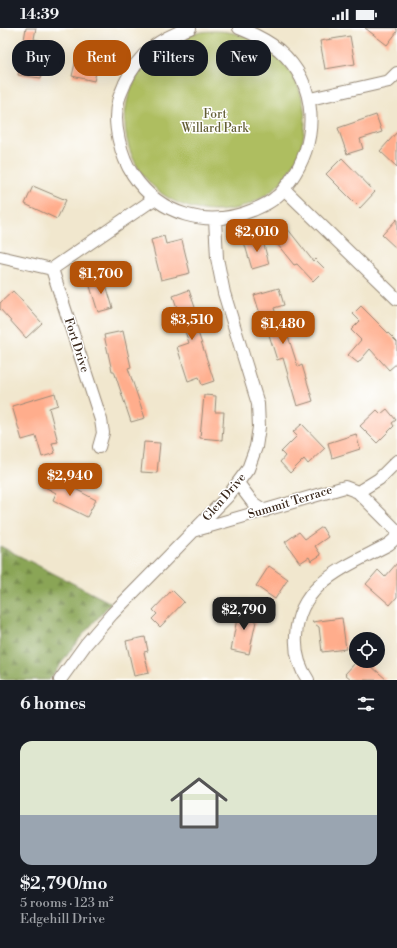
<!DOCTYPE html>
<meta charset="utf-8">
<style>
:root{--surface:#171b24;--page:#20242c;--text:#f1f3f6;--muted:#9ea1a6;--accent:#b45309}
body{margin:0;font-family:"Libre Bodoni",serif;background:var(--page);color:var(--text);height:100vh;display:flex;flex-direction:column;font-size:15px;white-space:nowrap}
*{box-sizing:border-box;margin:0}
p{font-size:13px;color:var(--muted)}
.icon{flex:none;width:22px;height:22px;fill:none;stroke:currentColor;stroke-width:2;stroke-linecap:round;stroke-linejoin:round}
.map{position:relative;height:652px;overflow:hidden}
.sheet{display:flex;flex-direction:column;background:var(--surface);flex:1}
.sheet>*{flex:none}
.guide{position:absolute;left:12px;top:12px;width:373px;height:36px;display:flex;gap:8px}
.buttons{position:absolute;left:349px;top:604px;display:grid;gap:8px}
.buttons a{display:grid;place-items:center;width:36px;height:36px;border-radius:50%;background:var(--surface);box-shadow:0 4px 16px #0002;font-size:20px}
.price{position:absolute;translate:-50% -34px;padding:0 9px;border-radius:8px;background:var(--accent);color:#fff;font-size:13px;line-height:26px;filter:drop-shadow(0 1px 2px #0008)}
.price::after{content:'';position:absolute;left:50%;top:24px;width:12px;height:9px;margin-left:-6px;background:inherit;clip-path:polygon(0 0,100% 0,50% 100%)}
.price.active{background:#222;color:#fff}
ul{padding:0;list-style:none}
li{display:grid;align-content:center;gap:8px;height:212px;padding:0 20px}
li span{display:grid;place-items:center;height:124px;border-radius:12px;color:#555}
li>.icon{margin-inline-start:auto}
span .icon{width:72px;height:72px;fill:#fffc;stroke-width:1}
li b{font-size:17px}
h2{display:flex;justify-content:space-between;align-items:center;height:48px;padding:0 20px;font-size:17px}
.pill{padding:0 14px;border-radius:16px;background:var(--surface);box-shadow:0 4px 16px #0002;font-size:14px;line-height:36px}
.pill.active{background:var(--accent);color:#fff}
.status{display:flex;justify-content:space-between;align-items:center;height:28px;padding:0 20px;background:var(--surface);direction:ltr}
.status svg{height:11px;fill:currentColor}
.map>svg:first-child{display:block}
</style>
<div class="status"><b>14:39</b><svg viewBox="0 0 49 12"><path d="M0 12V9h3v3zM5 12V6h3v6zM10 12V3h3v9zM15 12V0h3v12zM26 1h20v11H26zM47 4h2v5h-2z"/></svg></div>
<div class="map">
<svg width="397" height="652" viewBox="0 0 397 652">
<defs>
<pattern id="forest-firs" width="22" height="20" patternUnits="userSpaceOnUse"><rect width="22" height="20" fill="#8aa557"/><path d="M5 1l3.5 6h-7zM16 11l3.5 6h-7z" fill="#728747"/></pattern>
</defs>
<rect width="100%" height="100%" fill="#fff"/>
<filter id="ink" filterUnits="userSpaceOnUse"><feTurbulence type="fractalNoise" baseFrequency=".025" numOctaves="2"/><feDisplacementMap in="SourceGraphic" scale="8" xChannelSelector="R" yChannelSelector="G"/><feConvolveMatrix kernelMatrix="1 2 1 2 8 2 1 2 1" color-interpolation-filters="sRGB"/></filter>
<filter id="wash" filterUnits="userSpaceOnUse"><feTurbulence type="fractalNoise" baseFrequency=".012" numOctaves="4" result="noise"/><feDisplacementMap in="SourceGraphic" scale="16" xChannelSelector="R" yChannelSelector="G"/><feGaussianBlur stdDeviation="0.9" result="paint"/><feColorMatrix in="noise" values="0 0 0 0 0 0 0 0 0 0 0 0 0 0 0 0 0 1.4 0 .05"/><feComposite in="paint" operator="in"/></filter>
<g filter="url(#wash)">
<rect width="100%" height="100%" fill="#f1e7ce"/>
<!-- forest -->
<path fill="url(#forest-firs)" stroke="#62683a" d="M0,518L111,575L79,611L49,652H0Z"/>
<!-- green -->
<path fill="#aebe61" stroke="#747440" d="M125 93a90 90 0 1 1 180 0a90 90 0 1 1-180 0Z"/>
<g id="blocks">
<!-- building -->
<path fill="#ffad8c" d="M26,0H36L34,11L47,14L41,50L18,47Z
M365,0H397V4L387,17Z
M350,8L355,36L325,41L320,13Z
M78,23L100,29L94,53L72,48Z
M376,87L382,104L360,111L363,121L347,126L338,100Z
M397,104V139L380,123Z
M342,130L375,164L360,180L326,146Z
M33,158L66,172L57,191L25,176Z
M397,191V221L382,207Z
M283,195L313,233L315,231L325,241L313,253L297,236L294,237L269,206Z
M164,208L166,216L182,212L190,245L161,252L151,212Z
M262,209L269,236L252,241L244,214Z
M104,250L113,280L98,284L89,255Z
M279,260L284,277L274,280L278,293L283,309L288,308L298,339L302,337L313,373L297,378L283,330L277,332L264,291L262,292L254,267Z
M189,262L200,294L195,295L214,353L202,357L199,349L188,353L177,319L189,315L173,268Z
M13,263L42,295L26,310L0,281V275Z
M361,278L397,314V335L389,342L370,321L358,335L348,327L361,312L351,302L360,293L353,286Z
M123,303L131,339L128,340L145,390L131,394L114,343H112L104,307Z
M55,365L58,377L49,380L58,414L52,415L55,425L42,429L36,408L22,412L12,378Z
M204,367L216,368L215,384H224L222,412L200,410Z
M387,381L396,392L392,395L394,398L377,415L360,398L377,382L381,386Z
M302,396L325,420L308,436L304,431L290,445L280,434L285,428L281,424L297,408L293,404Z
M356,406L360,421L332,430L328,415Z
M144,414L160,415L157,445L141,444Z
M49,447L96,472L87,489L53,472L56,465L43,458Z
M322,499L328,509L315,518L321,527L311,533L309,529L300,535L285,514L299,504L305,511Z
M397,535V569L390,577L366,556L378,542L385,549Z
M269,538L288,551L275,571L256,558Z
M172,562L184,574L160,599L152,591L157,586L153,582Z
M239,580L258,584L249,626L231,622Z
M342,590L346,621L322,624L319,599L312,594Z
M145,609L148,623L144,624L149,645L134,648L126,613Z
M357,633H375L371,638L387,652H352L345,646Z"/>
</g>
</g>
<g filter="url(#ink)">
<use href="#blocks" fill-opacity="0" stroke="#968876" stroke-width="1"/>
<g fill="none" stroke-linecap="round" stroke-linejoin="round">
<!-- street casing -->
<g stroke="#968876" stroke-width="14">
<path id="street" d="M190,0C160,10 139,25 125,55C123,61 119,68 118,74C112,95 121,129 133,147C160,187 207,201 253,182C260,179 270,175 276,169C282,165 286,158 290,153C319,112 319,57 279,22C267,12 254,6 239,0
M310,71L389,53L397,45
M284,161L397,271
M0,229L52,241
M52,241L101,392L103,405L99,419
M52,241L154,171
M238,455L253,475L265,483
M358,464L379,451L397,433
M196,502L345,459L358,464L397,503
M60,652L86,616L112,586L228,468L248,441L256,419L259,399L258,376L224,265L217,230L215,191
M308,652C299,639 295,623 296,608C298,554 349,538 389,516L397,509"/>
</g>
<!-- street -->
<use href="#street" stroke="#fff" stroke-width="12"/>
</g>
</g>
<g text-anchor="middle" stroke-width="3" stroke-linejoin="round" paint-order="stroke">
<!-- park labels -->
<g font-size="12" fill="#635e35" stroke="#fff">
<text x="215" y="90">Fort<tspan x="215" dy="14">Willard Park</tspan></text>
</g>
<!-- street labels -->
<g font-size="12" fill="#3b2a1e" stroke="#fff">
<text transform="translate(77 317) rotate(72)" y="4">Fort Drive</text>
<text transform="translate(224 469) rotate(-49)" y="4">Glen Drive</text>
<text transform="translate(290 474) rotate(-17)" y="4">Summit Terrace</text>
</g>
</g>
</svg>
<div class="buttons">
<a><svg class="icon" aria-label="locate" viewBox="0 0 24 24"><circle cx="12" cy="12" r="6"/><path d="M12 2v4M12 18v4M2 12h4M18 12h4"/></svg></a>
</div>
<b class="price" style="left:257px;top:225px">$2,010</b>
<b class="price" style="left:101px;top:267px">$1,700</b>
<b class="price" style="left:192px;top:313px">$3,510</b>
<b class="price" style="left:283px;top:317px">$1,480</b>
<b class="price" style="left:70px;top:469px">$2,940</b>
<b class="price active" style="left:244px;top:603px">$2,790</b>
<div class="guide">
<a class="pill">Buy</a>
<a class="pill active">Rent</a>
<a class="pill">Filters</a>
<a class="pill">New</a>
</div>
</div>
<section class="sheet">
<h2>6 homes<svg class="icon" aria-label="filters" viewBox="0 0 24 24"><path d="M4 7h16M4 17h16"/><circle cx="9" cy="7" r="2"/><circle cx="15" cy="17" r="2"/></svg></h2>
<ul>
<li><span style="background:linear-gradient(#dfe7d0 60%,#9aa5b1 0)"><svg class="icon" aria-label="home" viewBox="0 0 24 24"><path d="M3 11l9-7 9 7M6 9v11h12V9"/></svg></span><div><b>$2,790/mo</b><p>5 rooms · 123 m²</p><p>Edgehill Drive</p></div></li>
</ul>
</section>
